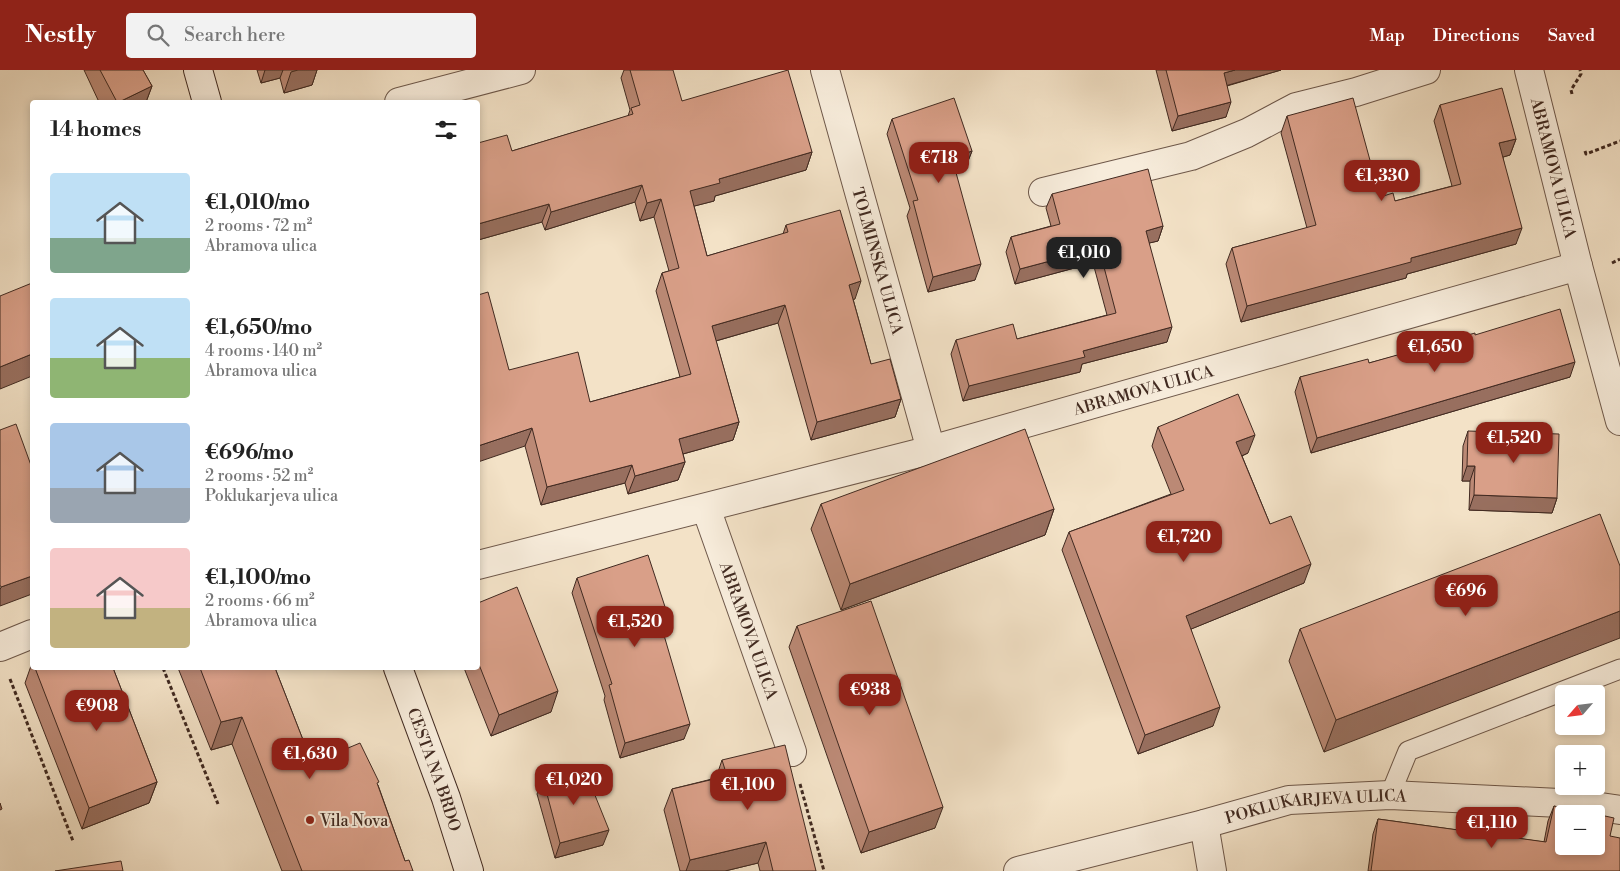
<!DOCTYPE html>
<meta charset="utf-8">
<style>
:root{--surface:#fff;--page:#f2f2f2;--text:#222;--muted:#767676;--accent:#8f2418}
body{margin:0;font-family:"Libre Bodoni",serif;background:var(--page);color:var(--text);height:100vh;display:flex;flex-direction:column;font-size:19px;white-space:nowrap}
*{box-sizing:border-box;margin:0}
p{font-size:16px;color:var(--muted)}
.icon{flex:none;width:28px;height:28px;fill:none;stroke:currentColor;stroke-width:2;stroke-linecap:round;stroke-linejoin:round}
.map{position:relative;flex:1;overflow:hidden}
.sheet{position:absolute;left:30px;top:30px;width:450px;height:570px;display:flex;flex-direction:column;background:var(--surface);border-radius:5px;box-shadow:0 2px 8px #0003}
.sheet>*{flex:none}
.needle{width:32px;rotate:242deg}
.tools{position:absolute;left:1555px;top:615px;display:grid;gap:10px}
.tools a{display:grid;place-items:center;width:50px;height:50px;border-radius:5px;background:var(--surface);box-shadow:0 2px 8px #0003;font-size:25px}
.price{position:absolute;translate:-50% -42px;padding:0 11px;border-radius:10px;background:var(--accent);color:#fff;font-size:16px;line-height:32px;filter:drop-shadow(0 1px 2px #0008)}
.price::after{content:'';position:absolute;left:50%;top:30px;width:15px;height:11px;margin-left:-8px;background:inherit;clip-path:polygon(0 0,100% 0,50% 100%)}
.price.on{background:#222;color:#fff}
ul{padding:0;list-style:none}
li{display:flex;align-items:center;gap:15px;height:125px;padding:0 20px}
li span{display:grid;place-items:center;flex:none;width:140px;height:100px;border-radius:5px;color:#555}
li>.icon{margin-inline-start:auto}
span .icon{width:60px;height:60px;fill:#fffc;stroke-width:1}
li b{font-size:21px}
h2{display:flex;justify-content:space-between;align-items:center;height:60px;padding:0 20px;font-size:21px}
header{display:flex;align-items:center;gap:30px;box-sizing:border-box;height:70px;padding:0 25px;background:var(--accent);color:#fff}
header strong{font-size:24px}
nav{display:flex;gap:28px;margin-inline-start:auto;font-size:18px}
.search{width:350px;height:45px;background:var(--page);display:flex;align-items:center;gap:12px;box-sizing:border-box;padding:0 18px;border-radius:5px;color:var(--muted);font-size:19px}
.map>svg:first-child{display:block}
</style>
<header>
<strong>Nestly</strong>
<div class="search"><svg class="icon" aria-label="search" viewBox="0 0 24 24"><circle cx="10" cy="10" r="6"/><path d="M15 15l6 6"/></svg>Search here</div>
<nav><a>Map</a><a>Directions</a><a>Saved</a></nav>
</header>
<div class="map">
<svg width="1620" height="801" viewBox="0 0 1620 801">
<rect width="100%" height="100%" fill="#f3e2c7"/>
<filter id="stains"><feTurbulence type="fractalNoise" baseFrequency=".004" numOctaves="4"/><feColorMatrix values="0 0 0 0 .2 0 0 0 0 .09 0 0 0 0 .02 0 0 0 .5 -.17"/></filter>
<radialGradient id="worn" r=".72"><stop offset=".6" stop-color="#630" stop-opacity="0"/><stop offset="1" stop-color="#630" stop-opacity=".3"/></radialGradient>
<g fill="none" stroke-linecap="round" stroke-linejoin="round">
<!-- lane casing -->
<g stroke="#6e584a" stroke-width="21">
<path id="lane" d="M1390,725L1408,681L1620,599"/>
</g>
<!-- street casing -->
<g stroke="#6e584a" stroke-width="30">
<g id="street">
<path id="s1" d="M825,0L931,380"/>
<path d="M399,32L521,0"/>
<path d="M1043,122L1191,86L1247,63L1296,37L1356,22L1426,0"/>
<path d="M1578,196L1620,351"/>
<path id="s2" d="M706,438L792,682"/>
<path id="s3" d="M478,495L931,380L1578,196L1529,0"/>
<path d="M0,577L32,564"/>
<path d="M1204,754L1212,801"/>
<path id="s4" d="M1018,801L1204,754L1289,730L1390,725L1580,734L1620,740"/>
</g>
</g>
<!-- secondary casing -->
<g stroke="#412a21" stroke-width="30">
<g id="secondary">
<path d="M198,0L207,32"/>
<path id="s5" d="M398,598L446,728L469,801"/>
</g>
</g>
<!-- path -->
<path stroke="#412a21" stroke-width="3" stroke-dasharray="4 2.5" stroke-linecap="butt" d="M1572,24L1571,20L1581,4L1580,0
M1585,81L1586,84L1620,71
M1612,193L1620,189
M163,598L218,734
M10,609L73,771
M800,714L824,801"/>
<!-- lane -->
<use href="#lane" stroke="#f7ecdb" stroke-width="19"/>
<!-- street -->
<use href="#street" stroke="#f7ecdb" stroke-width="28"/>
<!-- secondary -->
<use href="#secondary" stroke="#f7ecdb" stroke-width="28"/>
</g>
<!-- wall -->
<path fill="#bb8975" stroke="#412a21" d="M84,0H143L152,16L146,32H99Z
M257,0H317L312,15L284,23L280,8L261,13Z
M624,0H630L682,31L812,82L806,100L715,126L714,131L694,136L707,186L783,164L786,155L855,229H853L871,294L901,329L895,347L811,370L778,253L716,271L739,352L733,370L683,384L685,392L678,410L628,424L625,413L541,435L525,376L509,300L590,332L680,307L656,221L662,203L669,201L654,147L640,151L635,132L545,160L542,152L478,170V73L512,81L628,46L630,40L621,8Z
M1156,0H1281L1227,16L1226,47L1172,61Z
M1440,35L1516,69L1510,85L1503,87L1516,174L1407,204L1406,208L1241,252L1226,194L1232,178L1307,158L1281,63L1287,46L1380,127L1395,131L1452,116L1434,51Z
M892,49L972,81L966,96L955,100L975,210L928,222L907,146L910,138L887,64Z
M1052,124L1163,156L1158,171L1149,173L1167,272L1082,294L1080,302L963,331L951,284L956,270L1017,269L1107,245L1093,193L1015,214L1006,182L1011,167L1051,156L1046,138Z
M1475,265L1570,307L1311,383L1295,322L1300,307L1369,293Z
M1158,357L1248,383L1242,386L1270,454L1304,513L1191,559L1213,656L1138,684L1062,480L1069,462L1171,424L1152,376Z
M1468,361L1557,428L1552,443L1469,440L1470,411H1462L1463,376Z
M821,434L1054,439L1045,465L841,540L811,459Z
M1620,496L1324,682L1289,591L1300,559Z
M577,508L664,567L684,669L620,688L604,630L605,626L572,523Z
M478,533L551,642L491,666L464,598H478Z
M797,556L935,758L861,783L789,577Z
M32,593V598H113L157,712L149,733L82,759L25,613Z
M178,598H275L312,693L378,715L405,791L413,801H282L232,674L211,680Z
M722,690L816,801H760L758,793L725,801H680L664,740L672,719L716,708Z
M543,709L603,775L555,788L537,724Z
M1554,736L1610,766L1620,801H1368L1373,764L1378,749L1544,772L1548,751Z"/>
<!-- shaded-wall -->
<path fill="#986f5f" stroke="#412a21" d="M265,0H283L280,8L261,13Z
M298,0H317L312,15L284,23L291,2Z
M1235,0H1281L1218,18L1224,3Z
M152,16L146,32H119Z
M1231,32L1226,47L1172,61L1178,46Z
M1516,69L1510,85L1493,90L1499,73Z
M972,81L966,96L947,103L952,88Z
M812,82L806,100L715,126L714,131L683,139L690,121L719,109Z
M642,115L635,132L545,160L551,142Z
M661,129L654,147L640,151L647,133Z
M549,134L542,152L478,170V154Z
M1163,156L1158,171L1141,175L1146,161Z
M1522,158L1516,174L1407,204L1406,208L1241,252L1247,236L1411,188Z
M1099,178L1093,193L1015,214L1020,199Z
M981,194L975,210L928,222L933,207Z
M861,211L855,229L842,232L849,215Z
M785,235L778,253L705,274L712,256Z
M1172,257L1167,272L1082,294L1080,302L963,331L969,316L1083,281Z
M32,284V306L0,319V297Z
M1575,292L1570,307L1311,383L1317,368Z
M901,329L895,347L811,370L817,352Z
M739,352L733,370L672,387L679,369Z
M532,358L525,376L478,392V376Z
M1255,365L1248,383L1230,391L1236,372Z
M685,392L678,410L628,424L635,406Z
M632,395L625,413L541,435L547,417Z
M1467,396H1475L1470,411H1462Z
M1474,425L1557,428L1552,443L1469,440Z
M1054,439L1045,465L841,540L850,514Z
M1311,494L1304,513L1179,564L1186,546Z
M32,506V524L0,536V520L1,517Z
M1620,541V568L1324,682L1336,650Z
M670,552L665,567L661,555Z
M558,621L551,642L491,666L499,645Z
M1220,637L1213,656L1138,684L1145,665Z
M242,647L232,674L211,680L221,652Z
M690,654L684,669L620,688L625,673Z
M157,712L149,733L82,759L89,738Z
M943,737L935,758L861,783L869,762Z
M609,760L603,775L555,788L560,773Z
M766,772L758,793L725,801H686L690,790Z"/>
<!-- building -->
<path fill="#d99f88" stroke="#412a21" d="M100,0H143L152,16L119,32H117Z
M630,0H673L682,31L788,0L812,82L719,109L720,113L690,121L707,186L788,162L786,155L840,140L861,211L849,215L871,294L890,289L901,329L817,352L785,235L712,256L739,352L679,369L685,392L635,406L632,395L547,417L532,358L478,376V225L488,222L509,300L578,282L590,332L691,304L662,203L679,198L661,129L647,133L642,115L551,142L549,134L478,154V73L507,65L512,81L633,44L631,38L640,35Z
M1166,0H1235L1224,3L1231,32L1178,46Z
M1502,18L1516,69L1499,73L1522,158L1411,188V192L1247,236L1232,178L1316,155L1287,46L1353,28L1380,127L1393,123L1395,131L1461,114L1440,35Z
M954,28L972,81L952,88L981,194L933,207L913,131L918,130L892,49Z
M1148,99L1163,156L1146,161L1172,257L1083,281L1085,287L969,316L956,270L1013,254L1017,269L1116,243L1099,178L1020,199L1011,167L1060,154L1052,124Z
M32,213V284L0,297V226Z
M1560,239L1575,292L1317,368L1300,307L1368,289L1369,293L1475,263V265Z
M1238,324L1255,365L1236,372L1270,454L1291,446L1311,494L1186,546L1220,637L1145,665L1069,462L1184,420L1158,357Z
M16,354L32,398V506L1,517L0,515V360Z
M1025,359L1054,439L850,514L821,434Z
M1468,361L1559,364L1557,428L1474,425L1475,396H1467Z
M1600,444L1620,496V541L1336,650L1300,559Z
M648,485L670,552L661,555L690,654L625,673L609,615L612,614L577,508Z
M517,517L558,621L499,645L478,592V533Z
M871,531L943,737L869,762L797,556Z
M35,598H113L157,712L89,738Z
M200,598H275L312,693L360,673L379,712L377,713L405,791L409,790L413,801H302L242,647L221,652Z
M785,675L816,801H773L766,772L690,790L672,719L727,706L722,690Z
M584,698L609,760L560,773L543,709Z
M0,733L2,739L0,740Z
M1554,736L1593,744H1564V776H1596V744L1614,748L1610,766L1620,768V801H1371L1378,749L1546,772Z
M121,791L123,801H55Z"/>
<!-- markers -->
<circle fill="#8f2418" stroke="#f7ecdb" stroke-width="2" cx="310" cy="750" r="5"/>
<g text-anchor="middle" stroke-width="4" stroke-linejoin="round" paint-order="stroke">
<!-- street labels -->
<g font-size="16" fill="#412a21" stroke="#f7ecdb">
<text transform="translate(1554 98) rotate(76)" y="6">ABRAMOVA ULICA</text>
<text dy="6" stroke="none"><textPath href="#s1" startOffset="198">TOLMINSKA ULICA</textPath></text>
<text dy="6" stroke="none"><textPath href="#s3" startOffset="688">ABRAMOVA ULICA</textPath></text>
<text dy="6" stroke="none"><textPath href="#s2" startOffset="130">ABRAMOVA ULICA</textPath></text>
<text dy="6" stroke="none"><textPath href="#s5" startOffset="108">CESTA NA BRDO</textPath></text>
<text dy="6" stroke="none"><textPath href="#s4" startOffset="306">POKLUKARJEVA ULICA</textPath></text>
</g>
<!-- poi labels -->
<g font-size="16" fill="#412a21" stroke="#f7ecdb" text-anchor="start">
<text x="320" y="756">Vila Nova</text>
</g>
</g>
<rect width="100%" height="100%" filter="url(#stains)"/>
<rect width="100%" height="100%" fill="url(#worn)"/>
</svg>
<div class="tools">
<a><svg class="needle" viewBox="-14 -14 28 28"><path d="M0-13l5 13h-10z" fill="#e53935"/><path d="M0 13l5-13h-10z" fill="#767676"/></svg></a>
<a>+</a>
<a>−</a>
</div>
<b class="price" style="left:939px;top:114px">€718</b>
<b class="price" style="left:1382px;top:132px">€1,330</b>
<b class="price on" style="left:1084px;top:209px">€1,010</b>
<b class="price" style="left:1435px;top:303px">€1,650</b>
<b class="price" style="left:1514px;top:394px">€1,520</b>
<b class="price" style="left:1184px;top:493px">€1,720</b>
<b class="price" style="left:1466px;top:547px">€696</b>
<b class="price" style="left:635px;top:578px">€1,520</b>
<b class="price" style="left:870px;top:646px">€938</b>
<b class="price" style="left:97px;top:662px">€908</b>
<b class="price" style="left:310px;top:710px">€1,630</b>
<b class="price" style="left:574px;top:736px">€1,020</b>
<b class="price" style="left:748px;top:741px">€1,100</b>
<b class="price" style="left:1492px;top:779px">€1,110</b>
<section class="sheet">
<h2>14 homes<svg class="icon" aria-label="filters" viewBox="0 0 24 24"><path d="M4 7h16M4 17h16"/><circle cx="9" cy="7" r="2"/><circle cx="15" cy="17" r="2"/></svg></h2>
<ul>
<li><span style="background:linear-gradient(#bfe0f5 65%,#7fa58c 0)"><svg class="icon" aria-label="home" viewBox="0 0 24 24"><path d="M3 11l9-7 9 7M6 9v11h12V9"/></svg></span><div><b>€1,010/mo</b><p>2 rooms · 72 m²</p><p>Abramova ulica</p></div></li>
<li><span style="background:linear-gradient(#bfe0f5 60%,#8fb573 0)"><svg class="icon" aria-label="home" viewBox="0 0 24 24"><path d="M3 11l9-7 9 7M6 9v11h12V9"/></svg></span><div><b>€1,650/mo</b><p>4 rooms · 140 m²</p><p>Abramova ulica</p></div></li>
<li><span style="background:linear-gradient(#a9c7e8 65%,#9aa5b1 0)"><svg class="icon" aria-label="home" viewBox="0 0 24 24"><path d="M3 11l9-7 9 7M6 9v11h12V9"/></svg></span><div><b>€696/mo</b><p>2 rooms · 52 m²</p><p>Poklukarjeva ulica</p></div></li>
<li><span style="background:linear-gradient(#f6c9c9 60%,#c2b280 0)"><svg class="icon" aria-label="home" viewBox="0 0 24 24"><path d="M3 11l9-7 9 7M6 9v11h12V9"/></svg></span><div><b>€1,100/mo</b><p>2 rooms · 66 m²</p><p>Abramova ulica</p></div></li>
</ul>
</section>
</div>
